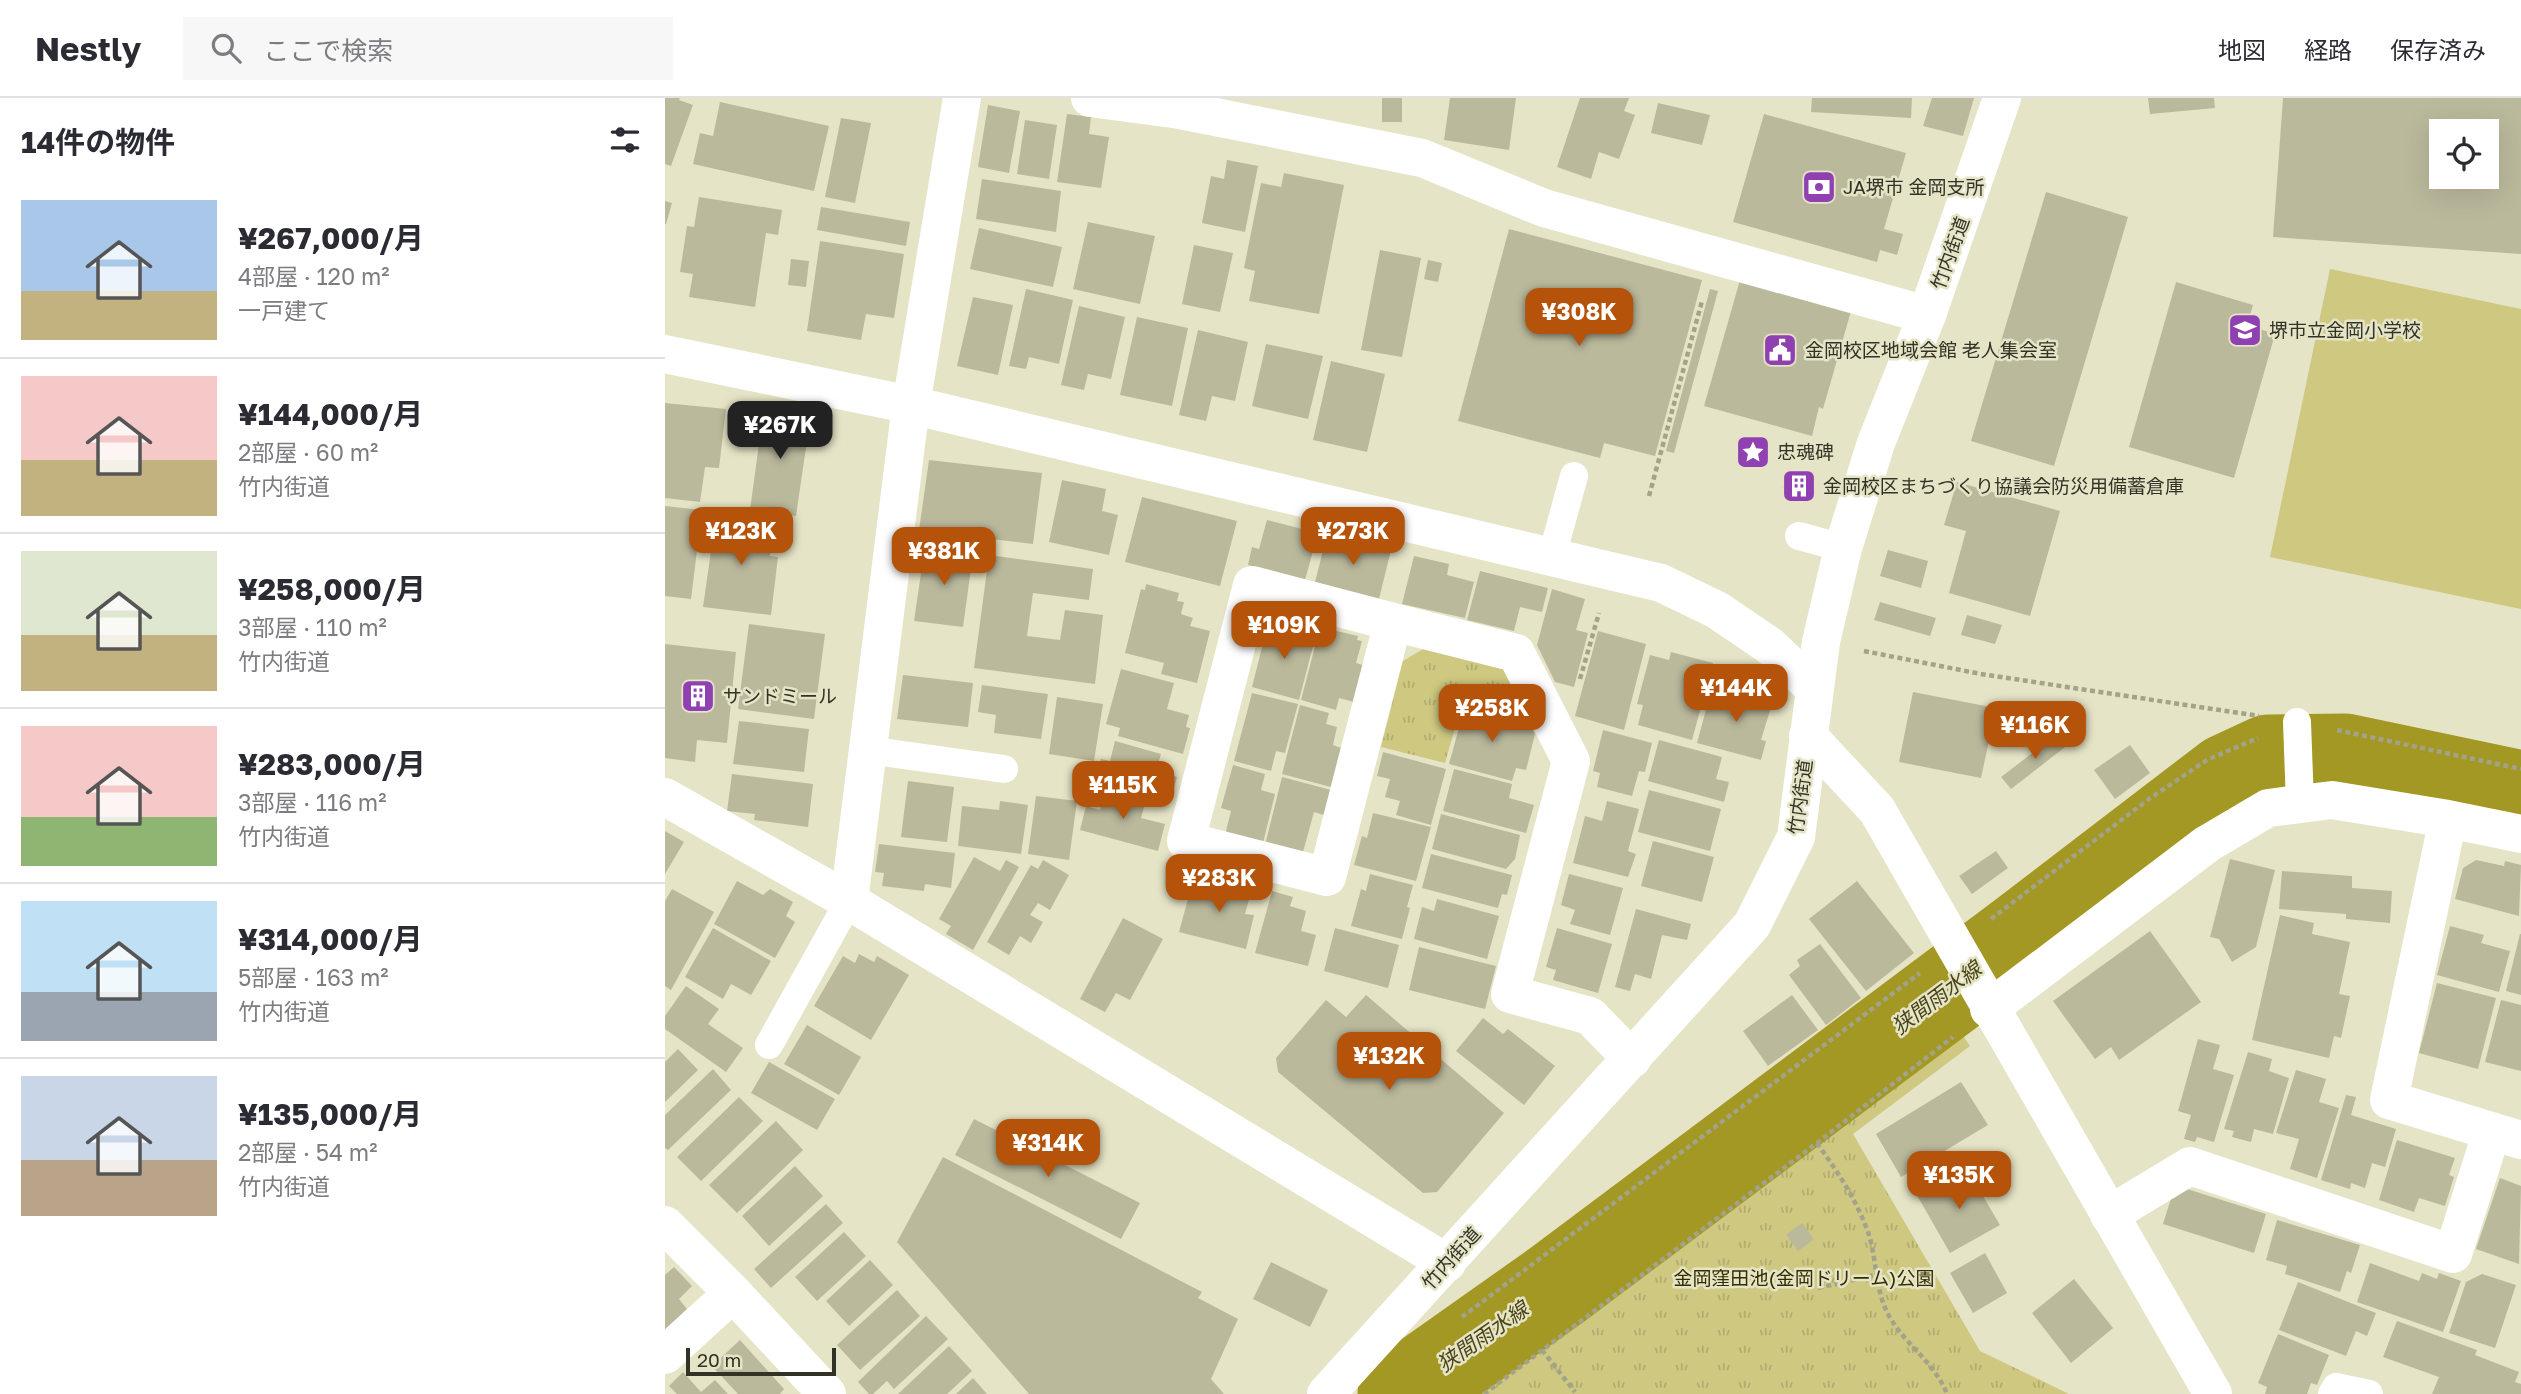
<!DOCTYPE html>
<html lang="ja">
<meta charset="utf-8">
<style>
:root{--surface:#fff;--page:#f7f7f7;--text:#2b2b33;--muted:#7c7c81;--line:#e1e1e2;--accent:#b45309}
body{margin:0;font-family:"Golos Text","Noto Sans JP",sans-serif;background:var(--page);color:var(--text);height:100vh;display:flex;flex-direction:column;font-size:26px;white-space:nowrap}
*{box-sizing:border-box;margin:0}
p{font-size:23px;color:var(--muted)}
.icon{flex:none;width:38px;height:38px;fill:none;stroke:currentColor;stroke-width:2;stroke-linecap:round;stroke-linejoin:round}
.map{position:relative;flex:1;overflow:hidden}
.sheet{display:flex;flex-direction:column;background:var(--surface);width:665px}
.sheet>*{flex:none}
.buttons{position:absolute;left:1764px;top:21px;display:grid;gap:14px}
.buttons a{display:grid;place-items:center;width:70px;height:70px;border-radius:0px;background:var(--surface);box-shadow:0 7px 28px #0002;font-size:35px}
.scale{position:absolute;left:21px;bottom:18px;width:150px;box-sizing:border-box;padding-left:7px;border:4px solid #333226;border-top:0;font-size:19px;line-height:24px;white-space:nowrap;color:#333226;-webkit-text-stroke:5px #e6e4c6;paint-order:stroke}
.price{position:absolute;translate:-50% -60px;padding:0 16px;border-radius:14px;background:var(--accent);color:#fff;font-size:23px;line-height:46px;filter:drop-shadow(0 2px 4px #0008)}
.price::after{content:'';position:absolute;left:50%;top:42px;width:21px;height:16px;margin-left:-10px;background:inherit;clip-path:polygon(0 0,100% 0,50% 100%)}
.price.selected{background:#222;color:#fff}
ul{padding:0;list-style:none}
li{display:flex;align-items:center;gap:21px;height:175px;padding:0 21px}
li+li{border-top:2px solid var(--line)}
li span{display:grid;place-items:center;flex:none;width:196px;height:140px;border-radius:0px;color:#555}
li>.icon{margin-inline-start:auto}
span .icon{width:84px;height:84px;fill:#fffc;stroke-width:1}
li b{font-size:30px}
h2{display:flex;justify-content:space-between;align-items:center;height:84px;padding:0 21px;font-size:30px}
header{display:flex;align-items:center;gap:42px;box-sizing:border-box;height:98px;padding:0 35px;background:var(--surface);border-bottom:2px solid var(--line)}
header strong{font-size:33px}
nav{display:flex;gap:38px;margin-inline-start:auto;font-size:24px}
.search{width:490px;height:63px;background:var(--page);display:flex;align-items:center;gap:18px;box-sizing:border-box;padding:0 24px;border-radius:0px;color:var(--muted);font-size:26px}
main{display:flex;flex:1;min-height:0}
.map>svg:first-child{display:block}
</style>
<header>
<strong>Nestly</strong>
<div class="search"><svg class="icon" aria-label="search" viewBox="0 0 24 24"><circle cx="10" cy="10" r="6"/><path d="M15 15l6 6"/></svg>ここで検索</div>
<nav><a>地図</a><a>経路</a><a>保存済み</a></nav>
</header>
<main>
<section class="sheet">
<h2>14件の物件<svg class="icon" aria-label="filters" viewBox="0 0 24 24"><path d="M4 7h16M4 17h16"/><circle cx="9" cy="7" r="2"/><circle cx="15" cy="17" r="2"/></svg></h2>
<ul>
<li><span style="background:linear-gradient(#a9c7e8 65%,#c2b280 0)"><svg class="icon" aria-label="home" viewBox="0 0 24 24"><path d="M3 11l9-7 9 7M6 9v11h12V9"/></svg></span><div><b>¥267,000/月</b><p>4部屋 · 120 m²</p><p>一戸建て</p></div></li>
<li><span style="background:linear-gradient(#f6c9c9 60%,#c2b280 0)"><svg class="icon" aria-label="home" viewBox="0 0 24 24"><path d="M3 11l9-7 9 7M6 9v11h12V9"/></svg></span><div><b>¥144,000/月</b><p>2部屋 · 60 m²</p><p>竹内街道</p></div></li>
<li><span style="background:linear-gradient(#dfe7d0 60%,#c2b280 0)"><svg class="icon" aria-label="home" viewBox="0 0 24 24"><path d="M3 11l9-7 9 7M6 9v11h12V9"/></svg></span><div><b>¥258,000/月</b><p>3部屋 · 110 m²</p><p>竹内街道</p></div></li>
<li><span style="background:linear-gradient(#f6c9c9 65%,#8fb573 0)"><svg class="icon" aria-label="home" viewBox="0 0 24 24"><path d="M3 11l9-7 9 7M6 9v11h12V9"/></svg></span><div><b>¥283,000/月</b><p>3部屋 · 116 m²</p><p>竹内街道</p></div></li>
<li><span style="background:linear-gradient(#bfe0f5 65%,#9aa5b1 0)"><svg class="icon" aria-label="home" viewBox="0 0 24 24"><path d="M3 11l9-7 9 7M6 9v11h12V9"/></svg></span><div><b>¥314,000/月</b><p>5部屋 · 163 m²</p><p>竹内街道</p></div></li>
<li><span style="background:linear-gradient(#c9d6e8 60%,#b9a48a 0)"><svg class="icon" aria-label="home" viewBox="0 0 24 24"><path d="M3 11l9-7 9 7M6 9v11h12V9"/></svg></span><div><b>¥135,000/月</b><p>2部屋 · 54 m²</p><p>竹内街道</p></div></li>
</ul>
</section>
<div class="map">
<svg width="1856" height="1296" viewBox="0 0 1856 1296">
<defs>
<pattern id="park-tufts" width="24" height="20" patternUnits="userSpaceOnUse" patternTransform="scale(1.75)"><rect width="24" height="20" fill="#cec881"/><path d="M3 7l-1-3M5 7V3M7 7l1-3M15 17l-1-3M17 17v-4M19 17l1-3" fill="none" stroke="#b1ac6f"/></pattern>
</defs>
<rect width="100%" height="100%" fill="#e6e4c6"/>
<!-- park -->
<path fill="url(#park-tufts)" d="M758,551L842,572L866,622L797,605L780,665L716,649L738,563Z
M1288,923L1305,948L1188,1036L1315,1253L1404,1296H789Z"/>
<!-- pitch -->
<path fill="#cec881" d="M1665,171L1856,211V511L1605,459Z"/>
<g fill="none" stroke-linecap="round" stroke-linejoin="round">
<!-- river -->
<path stroke="#a29823" stroke-width="91" d="M738,1296L892,1187L1358,838L1563,681L1604,662L1680,661L1856,698"/>
</g>
<!-- building -->
<path fill="#bbb99c" fill-rule="evenodd" d="M0,0H15L14,2L28,7L6,68L0,66Z
M717,0H737V24H717Z
M785,0H851L844,52L779,42Z
M915,0H964L959,13L970,17L954,61L934,54L926,81L892,69Z
M1147,0H1247L1246,20L1146,14Z
M1267,0H1309L1298,38L1258,28Z
M1483,0H1549L1550,10L1485,16Z
M1618,0H1856V156L1608,139ZM1776,33H1822V79H1776Z
M55,4L164,28L149,93L28,66L35,35L48,38Z
M993,5L1045,17L1037,47L986,35Z
M323,7L355,13L344,75L313,69Z
M402,16L426,19L424,36L444,39L436,90L392,84Z
M1099,16L1241,55L1219,131L1238,136L1232,157L1215,152L1212,164L1068,124Z
M176,20L206,25L190,105L160,99Z
M360,22L392,27L384,81L352,76Z
M562,62L593,68L580,134L537,125L546,78L559,81Z
M619,75L679,87L654,216L584,203L590,173L579,170L596,85L616,89Z
M317,81L396,93L391,134L311,121Z
M1381,94L1463,119L1389,368L1306,343Z
M34,99L117,112L113,137L101,135L90,209L24,199L28,176L15,174L22,128L29,129Z
M0,103L7,105L1,126H0Z
M156,109L245,124L241,148L152,132Z
M423,124L490,138L475,206L408,191Z
M314,130L397,149L388,189L305,171Z
M844,131L1037,182L990,358L939,345L935,360L793,323Z
M155,143L239,156L229,220L201,216L196,242L142,233Z
M529,147L568,155L555,214L517,206Z
M715,152L756,160L737,259L696,252Z
M126,161L144,163L141,189L123,187Z
M763,162L777,165L773,184L759,181Z
M1075,182L1186,213L1158,311L1154,309L1147,338L1039,308Z
M1511,184L1588,207L1582,227L1610,236L1569,380L1464,349Z
M361,191L408,202L394,266L364,259L361,271L344,268Z
M1045,191L1053,193L1009,355L1001,353Z
M308,199L348,207L333,277L292,268Z
M414,208L460,219L446,281L423,276L419,292L396,287Z
M472,219L523,230L507,308L455,297Z
M533,232L583,244L570,303L547,298L541,323L514,317Z
M601,246L658,258L643,321L587,308Z
M666,263L720,276L702,354L648,342Z
M0,305L61,311L54,370L40,369L35,404L0,400Z
M99,309L146,315L131,418L85,412Z
M264,362L377,375L368,446L254,432Z
M1121,377L1150,385L1147,398L1117,390Z
M397,382L441,391L437,413L453,417L444,457L384,444Z
M1292,384L1395,413L1365,518L1284,495L1301,433L1279,427Z
M477,399L572,423L555,488L460,464Z
M0,408L37,412L26,501L0,498Z
M51,418L108,425L105,458L113,459L106,517L38,509Z
M602,422L653,435L640,482L583,467L587,449L594,451Z
M662,437L726,452L714,501L650,484Z
M260,448L308,456L298,529L249,523Z
M1223,452L1263,463L1256,490L1215,478Z
M324,457L428,471L424,502L368,495L362,538L395,542L400,512L438,517L430,586L309,570Z
M749,458L784,466L782,477L809,484L800,520L737,506Z
M815,473L883,490L877,514L855,509L849,533L802,522Z
M481,486L514,495L512,503L519,504L516,516L528,520L525,528L545,533L532,585L496,576L499,565L460,555L476,491L480,492Z
M887,491L920,501L911,532L923,535L909,589L890,584L872,547Z
M1215,504L1271,520L1265,538L1209,522Z
M1302,517L1337,527L1330,546L1296,537Z
M84,526L160,536L149,621L73,611Z
M607,526L651,537L634,602L587,589L602,530Z
M655,529L693,538L692,542L697,543L691,565L698,567L689,604L674,600L671,612L636,602Z
M933,533L981,546L959,632L910,618Z
M0,546L71,554L62,645L32,642L30,664L0,660Z
M1006,554L1048,565L1027,642L973,627L978,607L972,606L985,557L1004,562Z
M456,571L509,585L502,611L524,617L521,629L525,630L518,656L453,638L455,630L441,626Z
M238,577L308,585L303,629L232,621Z
M317,587L383,596L376,641L329,635L331,617L313,614Z
M1089,590L1098,593L1106,609L1096,642L1101,643L1096,662L1032,645L1046,593L1085,603Z
M1248,594L1331,610L1316,680L1234,664Z
M587,595L633,606L620,655L611,653L606,673L569,663Z
M392,599L438,606L429,663L384,656Z
M635,607L664,615L661,626L672,629L668,647L676,650L666,689L617,676Z
M800,608L864,625L870,636L861,672L851,670L847,683L784,666Z
M74,623L144,631L139,674L68,666Z
M938,632L987,645L980,674L974,673L967,698L932,689L935,675L928,673Z
M1395,634L1404,646L1346,691L1336,679Z
M994,642L1057,659L1051,681L1064,684L1059,704L983,683Z
M450,643L496,656L491,673L512,679L505,703L430,683L436,661L445,663Z
M1465,647L1485,675L1450,701L1429,672Z
M718,654L781,671L766,727L731,717L735,703L720,699L725,681L712,678Z
M568,667L600,676L596,692L610,696L598,745L562,735L561,733L566,713L556,710Z
M789,671L847,686L844,700L869,707L861,735L778,713Z
M67,676L148,686L143,729L89,722L90,716L62,713Z
M617,679L666,692L659,717L649,714L638,754L600,747Z
M243,683L289,689L282,744L236,739Z
M440,691L481,702L476,720L500,726L493,753L415,732L421,708L435,712Z
M984,692L1056,711L1045,753L973,734Z
M371,698L412,703L404,762L363,756Z
M335,703L363,707L356,756L293,748L297,708L334,712Z
M942,703L974,711L963,753L971,756L963,779L908,765L920,718L937,723Z
M708,715L766,729L751,783L689,767L697,738L702,740Z
M776,716L855,737L850,761L841,771L767,751Z
M0,733L19,744L0,776Z
M988,743L1049,759L1037,804L976,788Z
M214,746L290,755L286,790L260,786L259,793L217,788L219,775L210,774Z
M1331,753L1343,770L1307,796L1294,778Z
M766,756L847,777L842,797L837,796L833,810L757,790Z
M309,759L335,773L341,762L354,769L308,852L281,836L286,828L274,821Z
M1565,761L1610,772L1591,849L1567,864L1554,841L1545,839Z
M378,762L404,777L385,812L373,805L365,817L378,824L366,845L355,838L344,857L322,844L366,767L373,771Z
M1811,762L1839,768L1840,763L1856,767L1854,818L1790,801L1798,770Z
M1617,773L1687,778V790L1727,793L1725,825L1681,821V816L1614,811Z
M705,776L748,787L742,809L745,810L737,841L686,828L696,791L701,793Z
M904,776L958,790L945,837L905,826L910,812L896,807Z
M547,780L587,790L580,816L589,817L581,851L514,834L524,797L534,800L537,785L545,787Z
M72,783L98,797L105,791L128,804L121,818L130,824L110,860L49,826Z
M1192,783L1249,855L1201,893L1144,821Z
M7,791L49,814L6,892L0,888V803Z
M607,793L628,799L625,808L641,813L636,833L651,837L643,868L590,855Z
M772,801L834,818L822,861L749,841L757,809L769,813Z
M971,811L1026,826L1022,842L997,837L986,881L970,876L965,893L950,889Z
M1615,817L1649,825L1647,836L1685,844L1674,896L1685,898L1676,940L1669,938L1664,960L1587,942Z
M458,820L498,841L465,902L451,895L440,914L415,901Z
M1785,828L1819,837L1816,845L1845,853L1834,894L1772,877Z
M48,830L106,863L86,897L66,886L58,901L20,879Z
M670,830L734,847L723,890L659,873Z
M892,830L947,846L933,895L888,882L891,872L881,869Z
M1485,833L1536,904L1454,962L1446,949L1430,961L1388,903Z
M1855,836H1856V897L1841,893Z
M1155,846L1196,900L1161,927L1124,877L1135,868L1132,862Z
M754,849L831,868L820,911L744,892Z
M194,856L209,864L212,858L244,877L206,942L149,908L178,858L190,865Z
M1772,885L1831,900L1813,971L1754,955Z
M21,888L54,911L43,926L78,950L61,974L0,931V918Z
M701,897L839,1015L772,1094L758,1095L613,974L611,960L661,902L681,919Z
M1127,897L1153,932L1103,968L1078,933Z
M1836,902L1856,907V973L1820,964Z
M818,920L838,936L843,931L890,968L859,1007L791,953Z
M142,927L196,959L174,997L119,966Z
M1533,941L1555,947L1548,971L1569,977L1549,1044L1532,1039L1530,1044L1519,1041L1526,1017L1513,1013Z
M13,951L33,972L0,1004V964Z
M1583,954L1607,961L1604,973L1624,980L1608,1036L1589,1031L1586,1044L1567,1039L1569,1033L1559,1031Z
M104,964L170,1001L152,1032L86,995Z
M48,971L66,992L3,1052L0,1050V1017Z
M1631,972L1661,981L1654,1004L1674,1010L1652,1080L1625,1071L1634,1041L1611,1035Z
M1296,984L1323,1027L1236,1079L1211,1036Z
M1681,997L1691,999L1686,1017L1731,1031L1720,1069L1707,1065L1700,1090L1686,1085L1685,1091L1656,1082Z
M74,999L98,1023L36,1083L12,1059Z
M309,1021L475,1105L456,1141L290,1057Z
M111,1023L138,1052L72,1115L44,1087Z
M1732,1042L1790,1060L1784,1077L1789,1079L1780,1108L1754,1100L1749,1114L1714,1102Z
M278,1059L537,1194L533,1200L573,1221L546,1281L559,1296H364L232,1144Z
M130,1068L158,1098L104,1148L77,1118Z
M1302,1071L1335,1127L1285,1155L1253,1099Z
M1835,1080L1856,1088L1854,1166L1811,1151Z
M1519,1090L1601,1116L1589,1155L1498,1126L1508,1094Z
M161,1106L178,1125L106,1190L89,1171Z
M1612,1122L1695,1147L1686,1175L1682,1173L1675,1194L1620,1176L1622,1168L1601,1162Z
M1137,1125L1149,1141L1133,1153L1121,1137Z
M179,1134L201,1158L152,1203L130,1179Z
M1320,1155L1342,1195L1308,1215L1285,1175Z
M205,1162L228,1187L184,1228L161,1203Z
M606,1164L663,1192L645,1229L588,1201Z
M1705,1165L1754,1183L1757,1175L1772,1181L1774,1175L1796,1183L1778,1234L1692,1204Z
M9,1169L27,1188L14,1201L22,1211L0,1232V1177Z
M1817,1176L1851,1187L1830,1250L1784,1235L1801,1184Z
M1409,1181L1448,1230L1406,1265L1367,1215Z
M1633,1184L1711,1215L1702,1238L1691,1233L1681,1258L1614,1232Z
M232,1192L255,1218L195,1272L172,1247Z
M261,1218L283,1241L229,1291L222,1283L208,1296H204L193,1284Z
M1732,1223L1812,1252L1810,1257L1854,1274L1850,1284L1856,1286V1296H1767L1774,1279L1718,1259Z
M1613,1236L1664,1257L1652,1287L1646,1285L1642,1296H1600L1602,1289L1593,1285Z
M75,1242L119,1291L115,1296H73L47,1268Z
M284,1248L307,1273L282,1296H233Z
M18,1274L36,1294L50,1282L63,1296H12L4,1288Z
M308,1280L322,1296H291Z"/>
<g fill="none" stroke-linecap="round" stroke-linejoin="round">
<!-- path -->
<path stroke="#a3a28a" stroke-width="4.5" stroke-dasharray="5 3.5" stroke-linecap="butt" d="M984,398L1037,203
M1199,553L1316,576L1594,618
M915,581L934,515
M1672,632L1856,671
M1326,821L1484,701L1542,662L1593,640
M1152,1045C1172,1073 1191,1101 1203,1134C1213,1164 1209,1195 1227,1223C1243,1248 1271,1267 1282,1296
M1153,1190L1210,1177
M797,1219L1255,875
M877,1252L910,1294
M819,1296L1152,1045L1288,939"/>
<!-- lane -->
<path stroke="#fff" stroke-width="28" d="M1134,438L1178,450
M887,458L909,378
M1632,624L1635,706
M202,652L339,671
M104,947L184,803
M1667,1296L1671,1289L1704,1296"/>
<!-- street -->
<path stroke="#fff" stroke-width="38" d="M425,0L515,12L757,60L879,110L1262,217
M0,256L246,307L996,485L1052,512L1105,548L1149,590
M728,524L587,487L521,743L662,779L728,524L851,555L906,663L845,896L925,918L967,961
M0,699L184,803L782,1165
M1783,721L1724,1002L1856,1042
M184,803L246,307L297,0
M1324,911L1542,746L1603,710L1667,702L1783,721L1856,736
M1444,1117L1525,1068L1788,1156L1827,1033
M0,1127L68,1195L162,1296
M0,1257L68,1195"/>
<!-- secondary -->
<path stroke="#fff" stroke-width="38" d="M1143,638L1212,712L1548,1296
M661,1296L1087,827L1131,739L1156,544L1178,450L1211,345L1262,217L1337,0"/>
</g>
<!-- icons -->
<defs>
<g id="bank-square" transform="scale(1.75)"><rect x="-9" y="-9" width="18" height="18" rx="4" fill="#8f41b1" stroke="#e6e4c6"/><path d="M-6-4H6V4H-6ZM0-2.3a2.3 2.3 0 1 0 0 4.6a2.3 2.3 0 1 0 0-4.6Z" fill="#fff"/></g>
<g id="school-square" transform="scale(1.75)"><rect x="-9" y="-9" width="18" height="18" rx="4" fill="#8f41b1" stroke="#e6e4c6"/><path d="M0-5L7-2L0 1L-7-2ZM-4 1L0 2.5L4 1V4Q0 6-4 4Z" fill="#fff"/></g>
<g id="civic-square" transform="scale(1.75)"><rect x="-9" y="-9" width="18" height="18" rx="4" fill="#8f41b1" stroke="#e6e4c6"/><path d="M-.6-6.5H3V-4.5H.6V-3L4-1V1h2V6H-6V1h2V-1L-.6-3ZM-1.2 2.5V6h2.4V2.5Z" fill="#fff"/></g>
<g id="sight-square" transform="scale(1.75)"><rect x="-9" y="-9" width="18" height="18" rx="4" fill="#8f41b1" stroke="#e6e4c6"/><path d="M0-6L1.8-2.2L6-1.7L2.9 1.2L3.7 5.4L0 3.3L-3.7 5.4L-2.9 1.2L-6-1.7L-1.8-2.2Z" fill="#fff"/></g>
<g id="building-square" transform="scale(1.75)"><rect x="-9" y="-9" width="18" height="18" rx="4" fill="#8f41b1" stroke="#e6e4c6"/><path d="M-4-6H4V6H1V3H-1V6H-4ZM-2.5-4.3h1.7v1.8h-1.7ZM.8-4.3h1.7v1.8H.8ZM-2.5-1h1.7V.8h-1.7ZM.8-1h1.7V.8H.8Z" fill="#fff"/></g>
</defs>
<g fill-rule="evenodd">
<use href="#bank-square" x="1154" y="89"/>
<use href="#school-square" x="1580" y="232"/>
<use href="#civic-square" x="1115" y="252"/>
<use href="#sight-square" x="1088" y="354"/>
<use href="#building-square" x="1134" y="388"/>
<use href="#building-square" x="33" y="598"/>
</g>
<g text-anchor="middle" stroke-width="5" stroke-linejoin="round" paint-order="stroke">
<!-- poi labels -->
<g font-size="19" fill="#333226" stroke="#e6e4c6" text-anchor="start">
<text x="1178" y="96">JA堺市 金岡支所</text>
<text x="1604" y="239">堺市立金岡小学校</text>
<text x="1140" y="259">金岡校区地域会館 老人集会室</text>
<text x="1112" y="361">忠魂碑</text>
<text x="1158" y="395">金岡校区まちづくり協議会防災用備蓄倉庫</text>
<text x="58" y="605">サンドミール</text>
</g>
<!-- street labels -->
<g font-size="19" fill="#333226" stroke="#e6e4c6">
<text transform="translate(1285 155) rotate(-70)" y="7">竹内街道</text>
<text transform="translate(1135 699) rotate(-82)" y="7">竹内街道</text>
<text transform="translate(786 1160) rotate(-48)" y="7">竹内街道</text>
</g>
<!-- park labels -->
<g font-size="19" fill="#322e00" stroke="#e6e4c6">
<text x="1139" y="1187">金岡窪田池(金岡ドリーム)公園</text>
</g>
<!-- water labels -->
<g font-size="21" font-style="italic" fill="#494518" stroke="#e6e4c6">
<text transform="translate(1272 900) rotate(-37)" y="7">狭間雨水線</text>
<text transform="translate(818 1239) rotate(-35)" y="7">狭間雨水線</text>
</g>
</g>
</svg>
<div class="buttons">
<a><svg class="icon" aria-label="locate" viewBox="0 0 24 24"><circle cx="12" cy="12" r="6"/><path d="M12 2v4M12 18v4M2 12h4M18 12h4"/></svg></a>
</div>
<div class="scale">20 m</div>
<b class="price" style="left:914px;top:250px">¥308K</b>
<b class="price selected" style="left:115px;top:363px">¥267K</b>
<b class="price" style="left:76px;top:469px">¥123K</b>
<b class="price" style="left:688px;top:469px">¥273K</b>
<b class="price" style="left:279px;top:489px">¥381K</b>
<b class="price" style="left:619px;top:563px">¥109K</b>
<b class="price" style="left:1071px;top:626px">¥144K</b>
<b class="price" style="left:827px;top:646px">¥258K</b>
<b class="price" style="left:1370px;top:663px">¥116K</b>
<b class="price" style="left:458px;top:723px">¥115K</b>
<b class="price" style="left:554px;top:816px">¥283K</b>
<b class="price" style="left:724px;top:994px">¥132K</b>
<b class="price" style="left:383px;top:1081px">¥314K</b>
<b class="price" style="left:1294px;top:1113px">¥135K</b>
</div>
</main>
